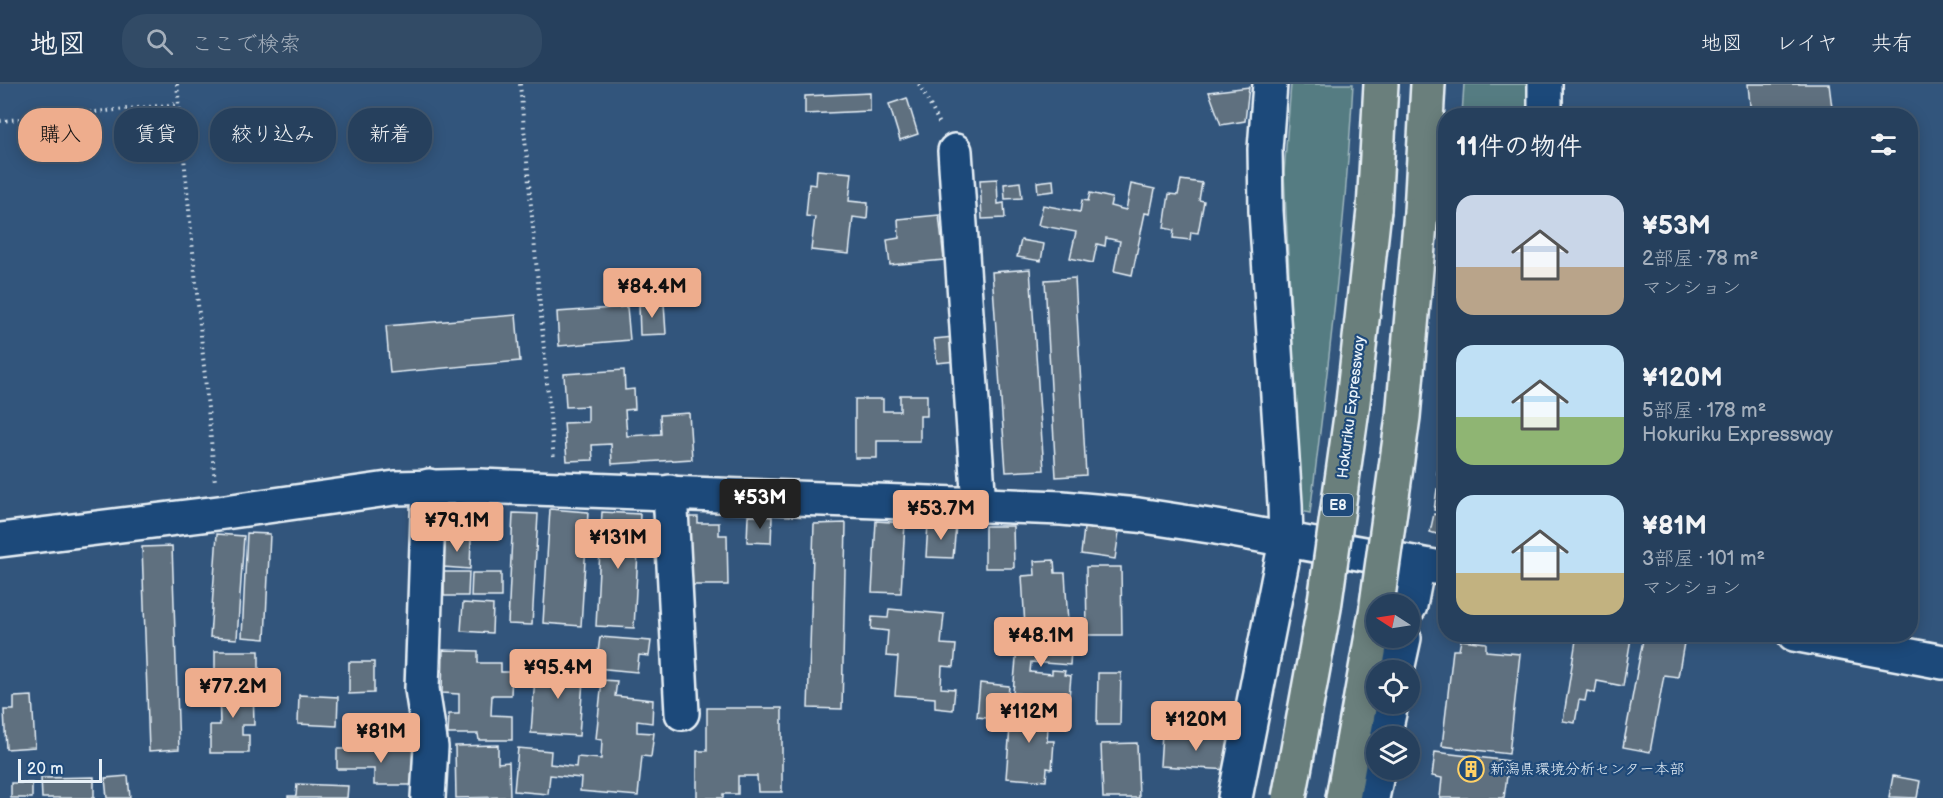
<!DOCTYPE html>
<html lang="ja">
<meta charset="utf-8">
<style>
:root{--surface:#26405d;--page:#324b66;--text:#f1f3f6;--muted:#a4afbc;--line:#425972;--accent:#eead8d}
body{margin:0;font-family:"Balsamiq Sans","Klee One",sans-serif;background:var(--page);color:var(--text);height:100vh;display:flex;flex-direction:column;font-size:22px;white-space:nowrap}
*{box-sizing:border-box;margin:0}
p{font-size:20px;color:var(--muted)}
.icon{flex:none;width:33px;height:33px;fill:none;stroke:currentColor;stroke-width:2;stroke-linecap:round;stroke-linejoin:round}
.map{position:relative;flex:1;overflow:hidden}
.panel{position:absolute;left:1438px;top:24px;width:480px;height:534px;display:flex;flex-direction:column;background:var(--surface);border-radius:24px;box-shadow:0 3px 15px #0003,0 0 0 2px var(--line)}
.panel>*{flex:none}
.hud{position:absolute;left:18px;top:24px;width:570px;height:54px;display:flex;gap:12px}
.needle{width:39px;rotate:282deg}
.buttons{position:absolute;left:1366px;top:510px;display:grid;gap:12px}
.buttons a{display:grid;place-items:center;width:54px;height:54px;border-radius:50%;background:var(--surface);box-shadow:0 3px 15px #0003,0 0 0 2px var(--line);font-size:30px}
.scale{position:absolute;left:18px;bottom:15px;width:84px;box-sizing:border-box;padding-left:6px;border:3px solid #e8f1f8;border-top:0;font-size:16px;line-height:21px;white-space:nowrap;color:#e8f1f8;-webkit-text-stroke:4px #1f4a7a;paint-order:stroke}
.price{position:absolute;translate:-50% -51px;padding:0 14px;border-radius:6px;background:var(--accent);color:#111;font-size:20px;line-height:39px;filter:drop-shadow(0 2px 3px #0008)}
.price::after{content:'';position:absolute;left:50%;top:36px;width:18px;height:14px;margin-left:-9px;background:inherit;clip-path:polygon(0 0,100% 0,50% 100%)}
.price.on{background:#222;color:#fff}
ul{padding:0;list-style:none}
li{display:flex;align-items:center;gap:18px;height:150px;padding:0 18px}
li span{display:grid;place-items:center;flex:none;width:168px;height:120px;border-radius:18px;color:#555}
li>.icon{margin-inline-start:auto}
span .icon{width:72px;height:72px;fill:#fffc;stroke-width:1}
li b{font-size:26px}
h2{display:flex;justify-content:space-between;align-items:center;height:72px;padding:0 18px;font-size:26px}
.chip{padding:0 21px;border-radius:24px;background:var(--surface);box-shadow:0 3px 15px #0003,0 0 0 2px var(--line);font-size:21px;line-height:54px}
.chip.on{background:var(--accent);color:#111}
header{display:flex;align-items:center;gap:36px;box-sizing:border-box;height:84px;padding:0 30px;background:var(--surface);border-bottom:2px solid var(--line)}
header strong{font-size:28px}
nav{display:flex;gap:33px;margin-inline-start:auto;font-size:21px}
.search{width:420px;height:54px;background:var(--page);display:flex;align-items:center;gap:15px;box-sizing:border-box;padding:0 21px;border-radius:24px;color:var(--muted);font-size:22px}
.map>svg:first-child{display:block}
</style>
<header>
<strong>地図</strong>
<div class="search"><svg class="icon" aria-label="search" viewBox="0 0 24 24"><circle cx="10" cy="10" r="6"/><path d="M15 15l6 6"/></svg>ここで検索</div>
<nav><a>地図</a><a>レイヤ</a><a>共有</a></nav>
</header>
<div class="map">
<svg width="1943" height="714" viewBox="0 0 1943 714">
<rect width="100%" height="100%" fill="#32557c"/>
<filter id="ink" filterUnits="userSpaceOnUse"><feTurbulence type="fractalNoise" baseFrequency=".0167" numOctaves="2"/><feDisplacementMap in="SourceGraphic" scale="12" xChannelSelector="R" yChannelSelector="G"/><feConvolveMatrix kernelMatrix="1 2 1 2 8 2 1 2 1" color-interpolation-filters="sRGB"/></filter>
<g filter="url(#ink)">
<!-- green -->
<path fill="#547c82" stroke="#9eb6bd" stroke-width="1.5" d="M1291,0H1353C1345,144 1328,286 1310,429L1301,427L1284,89Z
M1464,0H1528V31H1462Z"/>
<!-- building -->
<path fill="#5e707f" stroke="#e8f1f8" stroke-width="1.5" d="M1748,0H1829L1833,32H1751Z
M1249,3L1245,37L1221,41L1209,8Z
M870,9V27L805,30V12Z
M907,14L918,50L900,56L889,20Z
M817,86L852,89L849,117L868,119L867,135L853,133L849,170L811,166L815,133L806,132L809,100L816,101Z
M997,95L998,120L1004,119L1005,134L982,135L980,96Z
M1053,96L1054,107L1038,109L1037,98Z
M1181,96L1202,99L1199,116L1204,117L1198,149L1191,148L1190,156L1173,154L1174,146L1164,144L1169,110L1178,111Z
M1020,98L1022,114L1005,115L1004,100Z
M1131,100L1155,105L1150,130L1145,129L1132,191L1114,187L1120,157L1106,154L1105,162L1097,160L1093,179L1070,174L1076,148L1038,141L1043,121L1080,128L1082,116L1088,117L1090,109L1112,114L1110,122L1126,126Z
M939,131L944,176L890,181L887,156L899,154L898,135Z
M1021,156L1044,160L1041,177L1017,173Z
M1030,185L1044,386L1006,388L992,188Z
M1075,194L1086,391L1056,393L1045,196Z
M664,219L666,250L640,251L639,221Z
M627,223L630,256L559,262L557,228Z
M516,231L520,277L390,289L386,242Z
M954,253L956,277L937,279L934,255Z
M624,286L625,306L634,305L635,325L625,326L627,352L661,350L660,331L689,329L692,375L612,380L611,360L592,361L593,376L567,377L564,339L588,338V322L566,323L564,290Z
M900,311H927V332H920V357H877V374H855V315H883V327H900Z
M1440,373L1446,375V392L1437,390Z
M1437,405L1446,407L1442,427L1434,426Z
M444,423H470L471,450H444Z
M550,425L588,428L581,542L543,539Z
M602,428L640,430L634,544L596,542Z
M513,429L538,430L532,541L508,540Z
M1434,430L1444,433L1440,451L1430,448Z
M748,432L772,433L771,459L747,458Z
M687,433H698V439H719V451H727L728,501H687Z
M876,437L905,439L901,509L872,508Z
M846,439L842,625L808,624L814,440Z
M928,439L956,441L953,474L926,473Z
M985,442H1013L1014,484H985Z
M1084,444L1119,448L1115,475L1081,470Z
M247,449L270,450L265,555L242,553Z
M217,450L244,452L237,555L210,553Z
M444,454L471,455L470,485L443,483Z
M172,462L179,665L149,667L142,463Z
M1054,476L1055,489H1065L1068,540L1025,543L1022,492L1035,491L1034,477Z
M1086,483H1121L1122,551H1087Z
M444,488H469L468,512H444Z
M472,489H501V513H471Z
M463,519L493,521L492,549L461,547Z
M889,525L944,530L941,560L956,561L954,583L942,582L941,604L955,605L953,626L935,624V614L895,611L898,573L886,572L888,547L871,545L872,533L888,534Z
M1577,550H1606L1631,554L1623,602L1597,597L1595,609L1587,607L1585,617L1579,616L1575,639L1563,637Z
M1644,550H1671L1685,553L1678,593L1664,591L1650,668L1623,663Z
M1018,552L1064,556V565L1071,566L1070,581L1031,578L1030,588L1052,590V586L1065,587L1064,591L1071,592L1069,614L1013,609Z
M600,553L651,557L649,572L639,571L637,588L596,584Z
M1461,556L1486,559V567L1520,570L1509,670L1442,662L1453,566H1459Z
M443,566L478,567V579H501V588H512L511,611H492L491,631L512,632V656H479L478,650H448L449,630H459V610L442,609Z
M215,567H259V592L215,593Z
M349,578H374V609L349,610Z
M536,579L584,582L579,652L531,649Z
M1098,589H1121L1120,641H1097Z
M602,596L617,597L615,612L653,616L652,639L637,637V648L654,649L651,673L642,672L638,712L580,707L581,694L550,691L548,710L514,707L518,664L551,667L550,680L576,683L577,673L601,675L602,656L596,655Z
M253,599L254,641H242V651H249V669H210V641H220L219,600Z
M980,599L1009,602L1006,636L977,633Z
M299,611L338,613L337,642L298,640Z
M32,612L35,663L6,665L4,626H14V613Z
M1012,618L1035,619V627L1049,628L1047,657H1054L1052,685L1047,684L1046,697L1006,694Z
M707,624H782V708H758L757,692H738V710H723V714H697V667H707Z
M1162,649L1232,653L1231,686L1160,682Z
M1137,659L1139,714H1103L1101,660Z
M498,661V679L509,678L510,713L456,714L455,662Z
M337,665H414L413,701H374V685H337Z
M1435,668L1509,677L1504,714H1440L1442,694L1432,692Z
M128,692L130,714H107L105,694Z
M1893,692L1920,697L1917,714L1889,713Z
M94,693V714H42L41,694Z
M11,699H32V714H11Z
M297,700L348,702L347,714H288V712H296Z"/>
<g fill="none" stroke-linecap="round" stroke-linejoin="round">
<!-- minor casing -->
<g stroke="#e8f1f8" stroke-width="38">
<path id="minor" d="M1545,0V32
M955,67L979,421
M670,408L682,629
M1410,522L1418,480
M1397,586L1404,554
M1384,652L1391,620
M428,714L431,663L422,605L429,402
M1235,714L1286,457L1285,420L1266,127L1265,65L1270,0
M1372,714L1378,686"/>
</g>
<!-- tertiary casing -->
<g stroke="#e8f1f8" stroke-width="38">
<path id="tertiary" d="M0,456L218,429L395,404L480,402L1062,424L1138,431L1216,443L1446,485
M1794,550L1943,578"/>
</g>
<!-- motorway casing -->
<g stroke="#e8f1f8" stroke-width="38">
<path id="motorway" d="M1374,126L1381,0
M1421,128L1428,0
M1343,714L1377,523"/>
</g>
<!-- path -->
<path stroke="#e8f1f8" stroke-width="4" stroke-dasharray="1.5 4.5" stroke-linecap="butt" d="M177,0L215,398
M520,0L554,376
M919,0L940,40
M0,37L179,20"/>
<!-- minor -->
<use href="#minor" stroke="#1f4a7a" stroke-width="33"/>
<!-- tertiary -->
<use href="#tertiary" stroke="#1f4a7a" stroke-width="33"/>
<!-- motorway -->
<use href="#motorway" stroke="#6a7f7c" stroke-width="33"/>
<!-- motorway-bridge casing -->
<g stroke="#e8f1f8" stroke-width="38" stroke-linecap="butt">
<path id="motorway-bridge" d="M1377,520L1403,333L1421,128
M1289,714L1324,524L1353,318L1374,126"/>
</g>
<!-- motorway-bridge -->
<use href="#motorway-bridge" stroke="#6a7f7c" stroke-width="33"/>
</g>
</g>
<!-- icons -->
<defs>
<g id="building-ring" transform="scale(1.35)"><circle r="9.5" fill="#1f4a7a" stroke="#ffd166" stroke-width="1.5"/><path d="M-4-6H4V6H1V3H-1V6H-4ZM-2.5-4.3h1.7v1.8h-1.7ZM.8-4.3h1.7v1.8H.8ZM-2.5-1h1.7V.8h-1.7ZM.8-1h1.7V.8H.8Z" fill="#ffd166"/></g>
</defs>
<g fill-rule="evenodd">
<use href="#building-ring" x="1471" y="685"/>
</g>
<g text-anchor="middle" stroke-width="4.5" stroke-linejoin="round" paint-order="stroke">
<!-- shield labels -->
<rect fill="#1f4a7a" stroke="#acbfd2" stroke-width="1.5" x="1323" y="410" width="30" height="22" rx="4.5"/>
<g font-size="14" font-weight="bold" fill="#e8f1f8">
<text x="1338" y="426">E8</text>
</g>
<!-- street labels -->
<g font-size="15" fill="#e8f1f8" stroke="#1f4a7a">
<text transform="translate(1351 323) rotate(-83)" y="5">Hokuriku Expressway</text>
</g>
<!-- poi labels -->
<g font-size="15" fill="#e8f1f8" stroke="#1f4a7a" text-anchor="start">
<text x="1490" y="690">新潟県環境分析センター本部</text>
</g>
</g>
</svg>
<div class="buttons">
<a><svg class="needle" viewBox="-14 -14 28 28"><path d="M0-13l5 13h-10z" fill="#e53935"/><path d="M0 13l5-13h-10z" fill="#a4afbc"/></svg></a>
<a><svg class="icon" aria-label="locate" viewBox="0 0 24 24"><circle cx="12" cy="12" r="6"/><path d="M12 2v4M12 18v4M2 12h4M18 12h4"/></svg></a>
<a><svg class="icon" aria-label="layers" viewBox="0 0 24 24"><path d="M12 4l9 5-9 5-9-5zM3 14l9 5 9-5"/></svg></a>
</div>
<div class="scale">20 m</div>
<b class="price" style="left:652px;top:235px">¥84.4M</b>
<b class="price on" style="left:760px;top:446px">¥53M</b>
<b class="price" style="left:941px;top:457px">¥53.7M</b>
<b class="price" style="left:457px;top:469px">¥79.1M</b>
<b class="price" style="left:618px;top:486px">¥131M</b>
<b class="price" style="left:1041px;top:584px">¥48.1M</b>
<b class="price" style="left:558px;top:616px">¥95.4M</b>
<b class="price" style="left:233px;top:635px">¥77.2M</b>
<b class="price" style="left:1029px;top:660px">¥112M</b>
<b class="price" style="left:1196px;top:668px">¥120M</b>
<b class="price" style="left:381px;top:680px">¥81M</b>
<div class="hud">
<a class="chip on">購入</a>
<a class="chip">賃貸</a>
<a class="chip">絞り込み</a>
<a class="chip">新着</a>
</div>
<section class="panel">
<h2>11件の物件<svg class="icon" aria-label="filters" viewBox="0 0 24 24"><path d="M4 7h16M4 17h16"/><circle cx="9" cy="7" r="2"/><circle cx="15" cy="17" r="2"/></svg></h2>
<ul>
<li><span style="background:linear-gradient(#c9d6e8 60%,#b9a48a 0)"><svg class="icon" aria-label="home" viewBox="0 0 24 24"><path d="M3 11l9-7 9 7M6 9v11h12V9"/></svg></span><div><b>¥53M</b><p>2部屋 · 78 m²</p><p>マンション</p></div></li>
<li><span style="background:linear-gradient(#bfe0f5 60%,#8fb573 0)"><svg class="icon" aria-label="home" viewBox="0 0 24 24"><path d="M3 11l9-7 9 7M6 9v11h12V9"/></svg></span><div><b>¥120M</b><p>5部屋 · 178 m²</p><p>Hokuriku Expressway</p></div></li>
<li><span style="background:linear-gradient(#bfe0f5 65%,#c2b280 0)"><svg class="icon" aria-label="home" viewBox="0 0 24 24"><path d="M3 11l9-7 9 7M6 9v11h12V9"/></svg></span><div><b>¥81M</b><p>3部屋 · 101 m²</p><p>マンション</p></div></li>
</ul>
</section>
</div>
